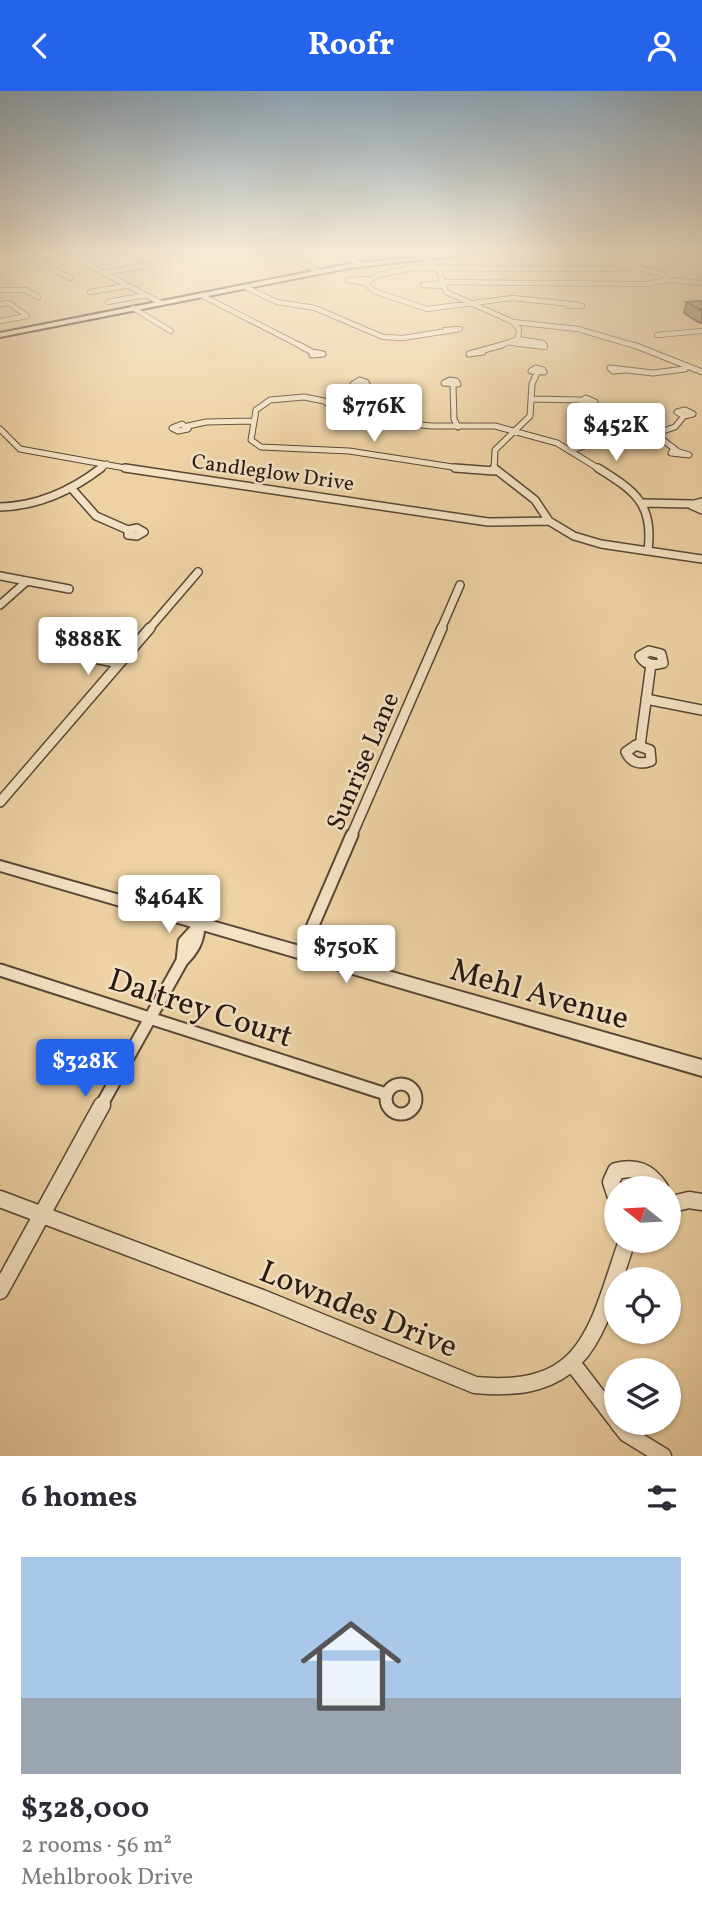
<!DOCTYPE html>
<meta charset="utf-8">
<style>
:root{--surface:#fff;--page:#f2f2f3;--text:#2b2b33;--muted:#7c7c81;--line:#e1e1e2;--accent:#2563eb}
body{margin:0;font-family:Vollkorn,serif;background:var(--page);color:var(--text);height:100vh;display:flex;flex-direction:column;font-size:26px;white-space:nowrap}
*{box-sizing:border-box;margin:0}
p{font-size:23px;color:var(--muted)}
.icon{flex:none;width:38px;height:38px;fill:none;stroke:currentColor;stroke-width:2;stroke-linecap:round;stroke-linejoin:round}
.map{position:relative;height:1365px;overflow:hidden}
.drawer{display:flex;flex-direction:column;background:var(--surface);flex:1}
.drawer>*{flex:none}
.needle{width:46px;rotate:288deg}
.buttons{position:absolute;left:604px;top:1085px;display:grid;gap:14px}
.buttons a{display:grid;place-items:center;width:77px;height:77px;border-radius:50%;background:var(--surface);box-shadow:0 2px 5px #0004;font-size:35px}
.price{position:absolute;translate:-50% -60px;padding:0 16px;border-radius:7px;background:#fff;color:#222;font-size:23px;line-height:46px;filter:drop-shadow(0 2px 4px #0008)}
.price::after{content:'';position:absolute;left:50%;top:42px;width:21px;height:16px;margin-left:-10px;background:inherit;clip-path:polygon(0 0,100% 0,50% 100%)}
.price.active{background:var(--accent);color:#fff}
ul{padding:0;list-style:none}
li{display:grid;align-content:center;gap:14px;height:371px;padding:0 21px}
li+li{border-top:2px solid var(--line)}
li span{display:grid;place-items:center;height:217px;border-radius:0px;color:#555}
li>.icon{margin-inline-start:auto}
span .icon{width:126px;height:126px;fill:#fffc;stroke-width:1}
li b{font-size:30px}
h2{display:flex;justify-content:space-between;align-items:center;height:84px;padding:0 21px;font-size:30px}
header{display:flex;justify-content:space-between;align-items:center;height:91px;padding:0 21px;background:var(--accent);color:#fff;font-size:32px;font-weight:700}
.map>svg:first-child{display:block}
</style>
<header><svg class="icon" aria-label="back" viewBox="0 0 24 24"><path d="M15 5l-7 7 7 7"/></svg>Roofr<svg class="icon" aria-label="person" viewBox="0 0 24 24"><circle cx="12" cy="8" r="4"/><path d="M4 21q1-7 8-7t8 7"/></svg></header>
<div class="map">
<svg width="702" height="1365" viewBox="0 0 702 1365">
<rect width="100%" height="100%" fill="#eed2a4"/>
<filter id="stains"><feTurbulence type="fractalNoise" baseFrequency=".00286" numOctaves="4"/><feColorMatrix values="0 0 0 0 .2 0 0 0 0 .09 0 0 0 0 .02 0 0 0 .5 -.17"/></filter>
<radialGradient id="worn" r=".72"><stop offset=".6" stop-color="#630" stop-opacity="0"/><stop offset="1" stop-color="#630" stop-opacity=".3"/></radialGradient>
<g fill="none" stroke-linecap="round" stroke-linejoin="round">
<!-- minor-far5 casing -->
<g stroke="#584736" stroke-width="6">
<path id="minor-far5" d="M64,161L161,212
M562,161H570
M110,162L145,161
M280,162L320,181
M341,163L360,173
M425,166L439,180L446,201L513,231L519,238L518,248L495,256
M35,167L39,168L28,169Z
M37,169L70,187
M144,173L148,175H137Z
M50,174L110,161
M0,181L4,180
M103,182L138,176
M669,189L702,192
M441,191L646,193L669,189L662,183L579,161
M365,192L348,189L369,188
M441,192L423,194L442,195
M245,196L277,211L315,217L383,246L403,247L460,238L445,239
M0,199H26L38,206
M90,201L125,195
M201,204L303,256
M108,211L145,204
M0,213L9,212L27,225
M571,213L512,207L427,218L374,200L365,192L379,184L411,177L612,178L632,174
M572,213L582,215H569Z
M133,217L171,240
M0,230L27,225
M513,231L578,238L639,256
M657,244L702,240
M512,252L545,256L543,252L518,248"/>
</g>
<!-- minor-far4 casing -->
<g stroke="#584736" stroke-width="7">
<path id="minor-far4" d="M299,254L312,261
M533,254H544
M634,254L702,281
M312,261L323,263L312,264Z
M483,261L469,263L502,254
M536,277L543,279L544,281L531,280Z
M626,279L613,280L610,277L653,282L685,278
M360,289L366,291L367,293H353Z
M450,289L456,290L458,293L444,292Z
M453,294L454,328L458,336
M586,307L595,311L581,310Z
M532,308L580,309
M330,313L354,305L361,295
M685,319L693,323L684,325L677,321Z
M182,333L188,338L178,340L172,337Z
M188,335L206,331L253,330
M0,338L20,358L136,379
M654,342L676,359
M572,359L600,350L666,339L675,336L684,325
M673,359L689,364L671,362Z
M99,379L107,373
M472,379L349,360L261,356L251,349L256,319L270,309L304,306L324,310L338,320L355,326L431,335H495L557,352L601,379
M494,379L495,359L530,325L532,293L537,282"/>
</g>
<!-- minor-far3 casing -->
<g stroke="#584736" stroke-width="10">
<path id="minor-far3" d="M125,377L488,431L549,430
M455,377L494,380
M494,377L535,409L549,430L574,445L601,453L702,468
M598,377C635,400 654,413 648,459
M73,399L96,425L128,439
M702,411L691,414L702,419
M644,412L691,413
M0,416C39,415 71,400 101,377
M137,437L144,441L137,445L128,444V439Z
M0,485L69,498
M0,514L27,490
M149,538L198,481
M441,538L460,494"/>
</g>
<!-- minor-far2 casing -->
<g stroke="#584736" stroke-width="12">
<path id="minor-far2" d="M54,559L119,572
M649,560L661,563L663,572C653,575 645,574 640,565Z
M646,608L702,619
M636,654L650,659L651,670C640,674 631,672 626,661Z
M640,655L651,573
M0,711L150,537
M351,746L442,537"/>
</g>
<!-- minor-far1 casing -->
<g stroke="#584736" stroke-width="15">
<path id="minor-far1" d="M301,862L352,744
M182,870L184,851L197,837
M0,879L386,1003
M386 1008a15 15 0 1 1 30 0a15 15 0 1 1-30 0Z
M101,1015L182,870C193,859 199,849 199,833"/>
</g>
<!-- minor casing -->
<g stroke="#584736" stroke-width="19">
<path id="minor" d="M616,1106L611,1091L616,1080C636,1075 648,1080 660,1097
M0,1108L262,1207L475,1294C589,1305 596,1239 627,1150
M668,1114L689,1109L702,1111
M0,1200L102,1014
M573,1273L616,1329
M618,1332L627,1343L663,1365"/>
</g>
<!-- tertiary casing -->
<g stroke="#584736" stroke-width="4">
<path id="tertiary" d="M693,161H702V163L693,162Z
M0,770L702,969V985L0,780Z"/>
</g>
<!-- secondary casing -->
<g stroke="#261911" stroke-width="4">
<path id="secondary" d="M470,161H489L349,177L0,246V242L349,173Z"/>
</g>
<!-- minor-far5 -->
<use href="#minor-far5" stroke="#f4e2c4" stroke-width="4.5"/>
<!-- minor-far4 -->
<use href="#minor-far4" stroke="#f4e2c4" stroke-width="5"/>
<!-- minor-far3 -->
<use href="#minor-far3" stroke="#f4e2c4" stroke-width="7"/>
<!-- minor-far2 -->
<use href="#minor-far2" stroke="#f4e2c4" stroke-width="9"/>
<!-- minor-far1 -->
<use href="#minor-far1" stroke="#f4e2c4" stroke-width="11"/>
<!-- minor -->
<use href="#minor" stroke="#f4e2c4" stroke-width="16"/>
<!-- tertiary -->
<use href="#tertiary" fill="#f4e2c4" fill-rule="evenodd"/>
<!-- secondary -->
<use href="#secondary" fill="#f4e2c4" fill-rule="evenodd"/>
</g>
<!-- wall -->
<path fill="#7a6850" stroke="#261911" stroke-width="2" d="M702,210V232L698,231L684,222L687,211Z"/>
<!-- building -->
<path fill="#8e795d" stroke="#261911" stroke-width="2" d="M702,210V220L687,211Z"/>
<!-- sky -->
<linearGradient id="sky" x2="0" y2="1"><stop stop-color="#8fa7b9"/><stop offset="0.46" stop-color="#f7ebd6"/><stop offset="1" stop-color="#f7ebd6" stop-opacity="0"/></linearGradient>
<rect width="702" height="352" fill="url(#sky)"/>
<g text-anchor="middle" stroke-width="5" stroke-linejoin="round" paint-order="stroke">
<!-- far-street labels -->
<g font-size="21" fill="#261911" stroke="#f4e2c4">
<text transform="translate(273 381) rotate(8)" y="7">Candleglow Drive</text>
</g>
<!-- street labels -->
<g font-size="26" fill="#261911" stroke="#f4e2c4">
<text transform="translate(362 670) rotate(-67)" y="9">Sunrise Lane</text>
</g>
<!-- near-street labels -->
<g font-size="32" fill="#261911" stroke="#f4e2c4">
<text transform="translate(540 902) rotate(16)" y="11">Mehl Avenue</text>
<text transform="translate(201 916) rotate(18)" y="11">Daltrey Court</text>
<text transform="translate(359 1217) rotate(22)" y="11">Lowndes Drive</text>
</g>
</g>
<rect width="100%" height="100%" filter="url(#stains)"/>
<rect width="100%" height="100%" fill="url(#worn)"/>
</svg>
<div class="buttons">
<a><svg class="needle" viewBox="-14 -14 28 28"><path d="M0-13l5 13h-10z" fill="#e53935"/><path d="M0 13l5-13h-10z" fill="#7c7c81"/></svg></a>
<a><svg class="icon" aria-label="locate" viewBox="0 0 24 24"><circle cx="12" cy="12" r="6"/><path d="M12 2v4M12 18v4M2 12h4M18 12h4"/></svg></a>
<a><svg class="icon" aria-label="layers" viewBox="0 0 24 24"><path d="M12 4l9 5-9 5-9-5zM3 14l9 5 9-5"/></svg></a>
</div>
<b class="price" style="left:374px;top:353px">$776K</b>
<b class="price" style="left:616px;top:372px">$452K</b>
<b class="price" style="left:88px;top:586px">$888K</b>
<b class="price" style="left:169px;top:844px">$464K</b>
<b class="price" style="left:346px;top:894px">$750K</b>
<b class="price active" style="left:85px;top:1008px">$328K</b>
</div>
<section class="drawer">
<h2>6 homes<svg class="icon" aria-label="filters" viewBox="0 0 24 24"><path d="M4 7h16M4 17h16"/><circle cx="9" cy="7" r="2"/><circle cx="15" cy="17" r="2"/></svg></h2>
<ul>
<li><span style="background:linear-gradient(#a9c7e8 65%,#9aa5b1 0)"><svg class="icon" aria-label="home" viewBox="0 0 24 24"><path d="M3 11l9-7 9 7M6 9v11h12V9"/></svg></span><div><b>$328,000</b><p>2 rooms · 56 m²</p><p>Mehlbrook Drive</p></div></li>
</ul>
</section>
